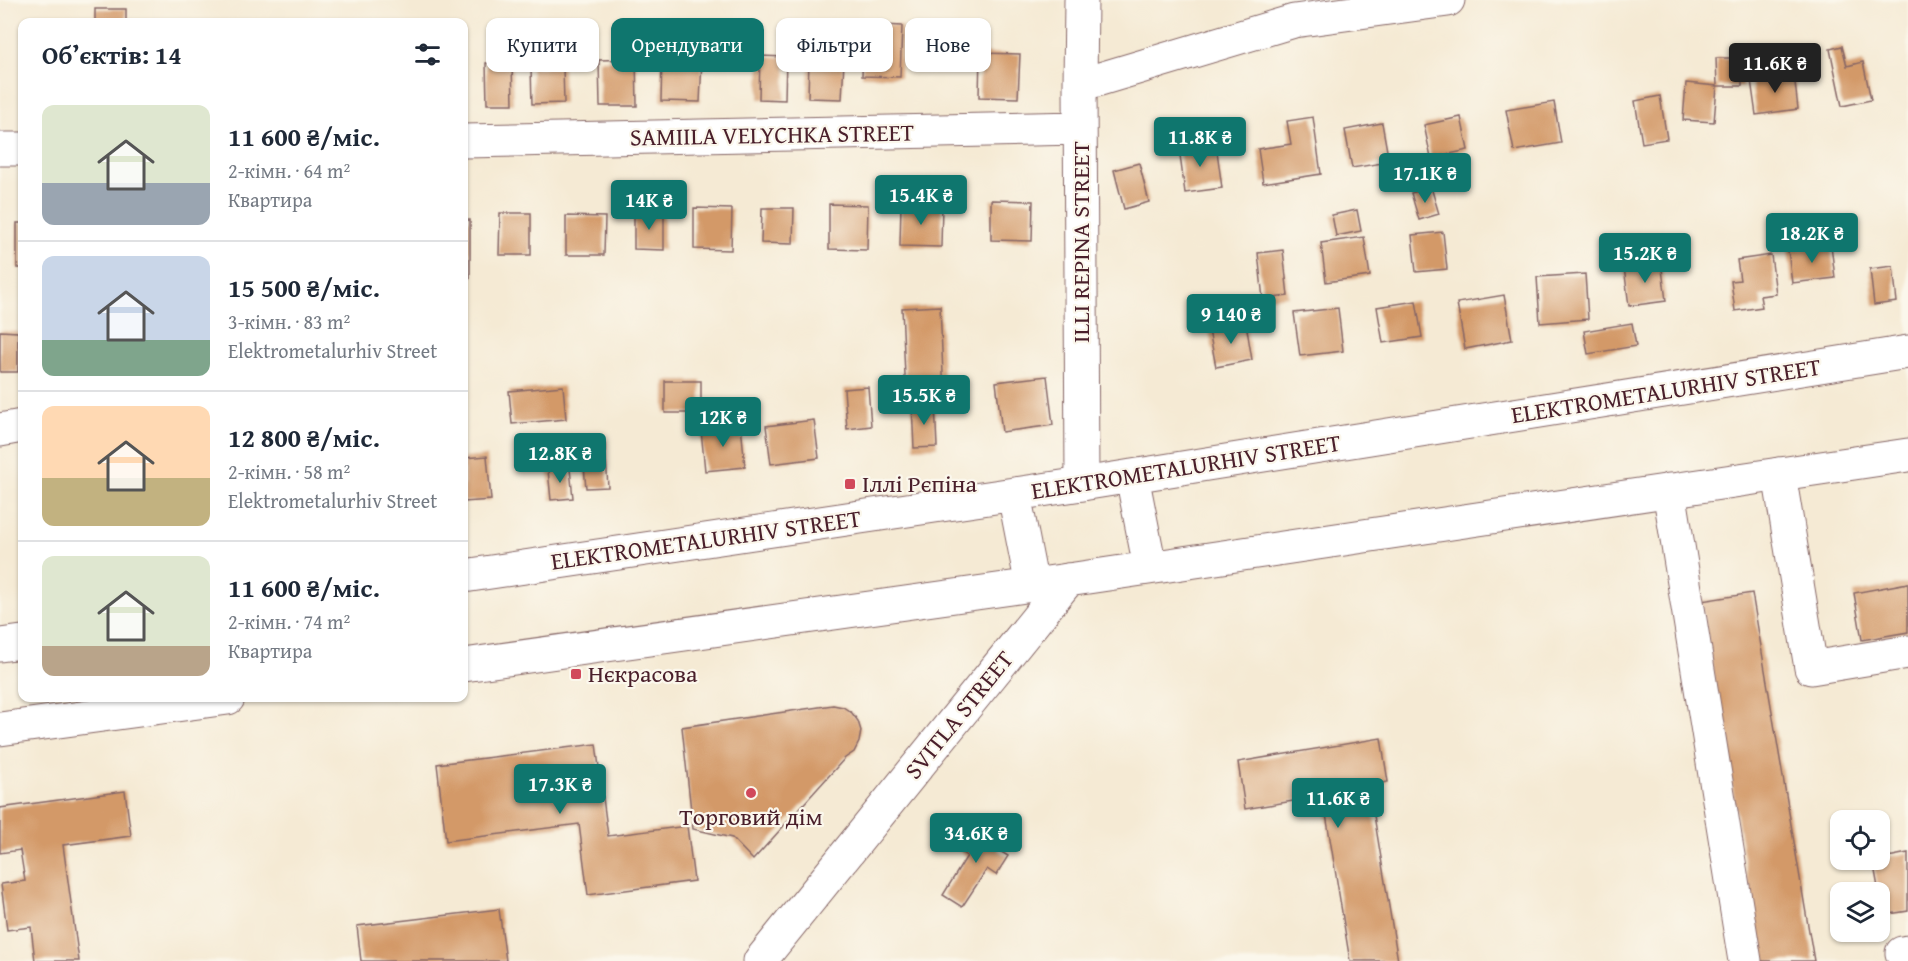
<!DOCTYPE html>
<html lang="uk">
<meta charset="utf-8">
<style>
:root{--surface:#fff;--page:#f6f6f7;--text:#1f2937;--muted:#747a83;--line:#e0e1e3;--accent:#0f766e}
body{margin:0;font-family:"Gentium Book Plus",serif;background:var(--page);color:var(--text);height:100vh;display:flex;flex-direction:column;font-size:22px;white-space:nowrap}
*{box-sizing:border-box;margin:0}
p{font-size:20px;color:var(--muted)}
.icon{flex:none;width:33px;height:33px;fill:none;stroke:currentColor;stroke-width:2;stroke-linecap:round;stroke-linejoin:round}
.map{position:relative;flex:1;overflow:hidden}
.side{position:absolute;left:18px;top:18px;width:450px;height:684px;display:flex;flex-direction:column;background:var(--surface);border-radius:12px;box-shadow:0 2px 4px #0004}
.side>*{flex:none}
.banner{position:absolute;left:486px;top:18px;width:570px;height:54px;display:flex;gap:12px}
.controls{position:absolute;left:1830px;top:810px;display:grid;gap:12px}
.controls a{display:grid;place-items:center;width:60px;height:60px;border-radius:12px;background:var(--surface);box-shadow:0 2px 4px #0004;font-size:30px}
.price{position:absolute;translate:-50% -51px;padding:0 14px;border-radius:6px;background:var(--accent);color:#fff;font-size:20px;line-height:39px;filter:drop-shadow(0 2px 3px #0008)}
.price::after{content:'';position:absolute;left:50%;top:36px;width:18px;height:14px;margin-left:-9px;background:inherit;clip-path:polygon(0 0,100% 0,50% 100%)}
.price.current{background:#222;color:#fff}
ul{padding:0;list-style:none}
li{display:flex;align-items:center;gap:18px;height:150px;padding:0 24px}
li+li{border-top:2px solid var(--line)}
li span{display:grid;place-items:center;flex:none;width:168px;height:120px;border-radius:12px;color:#555}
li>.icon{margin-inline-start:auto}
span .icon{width:72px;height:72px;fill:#fffc;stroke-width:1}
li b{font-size:26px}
h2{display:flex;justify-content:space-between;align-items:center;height:72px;padding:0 24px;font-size:26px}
.chip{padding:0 21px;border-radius:12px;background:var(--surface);box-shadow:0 2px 4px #0004;font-size:21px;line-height:54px}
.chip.current{background:var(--accent);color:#fff}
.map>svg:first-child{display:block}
</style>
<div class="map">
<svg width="1908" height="961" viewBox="0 0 1908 961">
<rect width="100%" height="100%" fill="#fbf7ec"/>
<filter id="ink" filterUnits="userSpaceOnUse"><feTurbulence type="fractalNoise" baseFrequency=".0167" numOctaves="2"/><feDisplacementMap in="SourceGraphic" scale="12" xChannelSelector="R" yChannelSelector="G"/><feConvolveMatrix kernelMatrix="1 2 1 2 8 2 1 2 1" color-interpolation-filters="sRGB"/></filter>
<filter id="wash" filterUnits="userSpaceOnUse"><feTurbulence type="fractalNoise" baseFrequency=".008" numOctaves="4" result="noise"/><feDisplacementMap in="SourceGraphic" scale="24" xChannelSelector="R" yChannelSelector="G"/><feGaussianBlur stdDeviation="1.35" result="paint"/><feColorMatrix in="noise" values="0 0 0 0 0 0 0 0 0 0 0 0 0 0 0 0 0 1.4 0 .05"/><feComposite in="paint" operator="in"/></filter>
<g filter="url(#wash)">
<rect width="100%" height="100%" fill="#f5ead4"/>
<g id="blocks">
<!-- building -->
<path fill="#d39967" d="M95,9H126V22H95Z
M864,24L902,26L900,77L862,76Z
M1842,46L1847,66L1863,62L1871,100L1842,106L1830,49Z
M980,53L1020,54L1018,98L979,97Z
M760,56L786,57L785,100L759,99Z
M662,58L702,60L700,102L661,101Z
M1716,58H1742V86H1717Z
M636,59L637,106H600L599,60Z
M809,59L844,61L842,99L808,98Z
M486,63H512L513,104H487Z
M531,67H563L564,103L532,104Z
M1794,74L1798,109L1756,115L1751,80Z
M1686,83L1717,86L1714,122L1683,120Z
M1660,96L1667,139L1642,143L1635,101Z
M1554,102L1561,143L1514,151L1506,110Z
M1313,117L1321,174L1263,183L1258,149L1291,144L1287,121Z
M1461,117L1468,150L1431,158L1424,125Z
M1382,123L1389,162L1352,168L1345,130Z
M1216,144L1222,188L1185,193L1179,148Z
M1139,163L1149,202L1124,209L1114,170Z
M1431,187L1439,214L1419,220L1411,193Z
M991,200L1033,201L1032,241L991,240Z
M829,204L868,205L867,250L829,249Z
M901,204L942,205L941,247L900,246Z
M694,208L732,209L731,250L694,249Z
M762,208H794L793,244L761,243Z
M1357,210L1361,231L1336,236L1332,215Z
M500,213H531V255H499Z
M634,213H664V250L634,249Z
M566,216L605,217L604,255H566Z
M464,220H470V278L464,277Z
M17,223H22V268H17Z
M1443,232L1447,269L1416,272L1412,235Z
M1364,237L1370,276L1326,282L1321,243Z
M1831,245L1835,278L1792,283L1788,250Z
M1283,250L1288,296L1263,299L1258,253Z
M1771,255L1776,294L1760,296L1762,307L1735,311L1731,281L1740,280L1737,260Z
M1661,261L1666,301L1629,306L1624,267Z
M1893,266L1897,302L1874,305L1870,269Z
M1585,274L1588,319L1540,323L1537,277Z
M1504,295L1512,340L1465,349L1457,303Z
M1416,301L1422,337L1383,343L1377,307Z
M940,306L944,396L906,398L902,308Z
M1338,308L1343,351L1300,356L1294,313Z
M1246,323L1252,360L1216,367L1209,330Z
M1632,323L1636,346L1588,354L1584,331Z
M0,331L18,332V372H0Z
M1047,376L1053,425L1002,432L996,382Z
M665,381H701V413H665Z
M563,386L566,419L512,424L509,391Z
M868,387L871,426L847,429L844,389Z
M935,404L937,447L914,448L912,405Z
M814,420L819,458L771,464L766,426Z
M741,425L745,467L705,471L701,430Z
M605,443L608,487L586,488L582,445Z
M487,456L491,500L464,502V458Z
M570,469L573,498L551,500L548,470Z
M1908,583V632L1862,640L1854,593Z
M1752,593L1814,961H1761L1701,601Z
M833,705L843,707L852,713L858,721L861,731L859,742L854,752L845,758L753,860L732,838L693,829L682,727Z
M1381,738L1388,782L1369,785L1398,961H1350L1323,796L1245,809L1238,762Z
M596,744L608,836L687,826L694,881L588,895L579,824L446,841L437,764Z
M125,791L131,836L63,845L79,961H35L31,927L7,930L1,884L25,881L20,850L0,853V808Z
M987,826L1005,839L998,850L1008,856L996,875L987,869L962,907L943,895L967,856L959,851L971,832L979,838Z
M1908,853V911L1883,915L1873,860Z
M499,909L506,961H361L357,926Z"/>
</g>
</g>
<g filter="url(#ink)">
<use href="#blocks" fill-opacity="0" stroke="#866666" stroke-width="1.5"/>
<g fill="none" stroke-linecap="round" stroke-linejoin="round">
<!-- minor casing -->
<g stroke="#866666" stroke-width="35">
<path id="minor" d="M1081,0L1080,85L1082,484
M1080,85L1294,21L1448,0
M464,141L1080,128
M0,149H22
M0,430L22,426
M1779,474L1811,668L1908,652
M1669,490L1745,961
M1902,953L1908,952
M760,961L1068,580"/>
</g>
<!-- major casing -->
<g stroke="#866666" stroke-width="35">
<path id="major" d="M1132,476L1150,567
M1014,494L1032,586
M464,576L1082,484L1908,352
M0,645L22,642
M464,665L1068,580L1908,455
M0,729L228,698"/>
</g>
<!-- minor -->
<use href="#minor" stroke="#fff" stroke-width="33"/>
<!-- major -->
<use href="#major" stroke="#fff" stroke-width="33"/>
</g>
</g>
<!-- markers -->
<g fill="#d1495b" stroke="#fbf7ec" stroke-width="2">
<rect x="844" y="478" width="12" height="12" rx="3"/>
<rect x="570" y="668" width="12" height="12" rx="3"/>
<circle cx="751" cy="793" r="6"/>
</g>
<g text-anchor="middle" stroke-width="4.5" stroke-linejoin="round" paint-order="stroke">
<!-- street labels -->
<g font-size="24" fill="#4a1f2b" stroke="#fbf7ec">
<text transform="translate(772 135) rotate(-1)" y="8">SAMIILA VELYCHKA STREET</text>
<text transform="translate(1081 242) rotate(-90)" y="8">ILLI REPINA STREET</text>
<text transform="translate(1666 391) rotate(-9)" y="8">ELEKTROMETALURHIV STREET</text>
<text transform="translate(1186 467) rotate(-9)" y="8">ELEKTROMETALURHIV STREET</text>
<text transform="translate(706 540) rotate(-8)" y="8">ELEKTROMETALURHIV STREET</text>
<text transform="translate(959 715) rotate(-51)" y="8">SVITLA STREET</text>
</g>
<!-- poi labels -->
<g font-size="24" fill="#4a1f2b" stroke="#fbf7ec" text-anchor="start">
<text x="862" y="492">Іллі Рєпіна</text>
<text x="588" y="682">Нєкрасова</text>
<text x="751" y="825" text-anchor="middle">Торговий дім</text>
</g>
</g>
</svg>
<div class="controls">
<a><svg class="icon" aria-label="locate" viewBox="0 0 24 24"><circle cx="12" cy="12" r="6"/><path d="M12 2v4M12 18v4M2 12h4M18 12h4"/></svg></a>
<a><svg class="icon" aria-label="layers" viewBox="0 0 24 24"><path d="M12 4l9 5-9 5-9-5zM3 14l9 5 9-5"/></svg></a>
</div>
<b class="price current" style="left:1775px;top:94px">11.6K ₴</b>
<b class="price" style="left:1200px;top:168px">11.8K ₴</b>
<b class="price" style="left:1425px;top:204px">17.1K ₴</b>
<b class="price" style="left:921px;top:226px">15.4K ₴</b>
<b class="price" style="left:649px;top:231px">14K ₴</b>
<b class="price" style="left:1812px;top:264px">18.2K ₴</b>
<b class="price" style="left:1645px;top:284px">15.2K ₴</b>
<b class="price" style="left:1231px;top:345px">9 140 ₴</b>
<b class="price" style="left:924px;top:426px">15.5K ₴</b>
<b class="price" style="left:723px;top:448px">12K ₴</b>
<b class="price" style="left:560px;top:484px">12.8K ₴</b>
<b class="price" style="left:560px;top:815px">17.3K ₴</b>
<b class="price" style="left:1338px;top:829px">11.6K ₴</b>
<b class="price" style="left:976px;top:864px">34.6K ₴</b>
<div class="banner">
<a class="chip">Купити</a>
<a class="chip current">Орендувати</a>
<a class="chip">Фільтри</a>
<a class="chip">Нове</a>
</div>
<section class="side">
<h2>Об’єктів: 14<svg class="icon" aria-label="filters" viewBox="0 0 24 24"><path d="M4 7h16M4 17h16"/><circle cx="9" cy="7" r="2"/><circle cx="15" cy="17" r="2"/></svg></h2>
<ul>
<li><span style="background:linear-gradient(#dfe7d0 65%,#9aa5b1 0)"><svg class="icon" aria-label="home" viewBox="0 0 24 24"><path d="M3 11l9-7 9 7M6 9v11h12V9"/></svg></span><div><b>11 600 ₴/міс.</b><p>2-кімн. · 64 m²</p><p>Квартира</p></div></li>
<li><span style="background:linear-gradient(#c9d6e8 70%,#7fa58c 0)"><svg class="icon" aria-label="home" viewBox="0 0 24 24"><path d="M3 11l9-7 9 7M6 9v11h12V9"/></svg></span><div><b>15 500 ₴/міс.</b><p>3-кімн. · 83 m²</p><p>Elektrometalurhiv Street</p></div></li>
<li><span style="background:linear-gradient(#ffd9b3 60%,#c2b280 0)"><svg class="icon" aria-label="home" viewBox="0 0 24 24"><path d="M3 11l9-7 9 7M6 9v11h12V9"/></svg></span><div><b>12 800 ₴/міс.</b><p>2-кімн. · 58 m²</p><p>Elektrometalurhiv Street</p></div></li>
<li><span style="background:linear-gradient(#dfe7d0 75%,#b9a48a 0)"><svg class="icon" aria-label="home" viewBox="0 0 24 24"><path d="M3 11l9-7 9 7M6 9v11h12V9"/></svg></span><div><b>11 600 ₴/міс.</b><p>2-кімн. · 74 m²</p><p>Квартира</p></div></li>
</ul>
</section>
</div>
